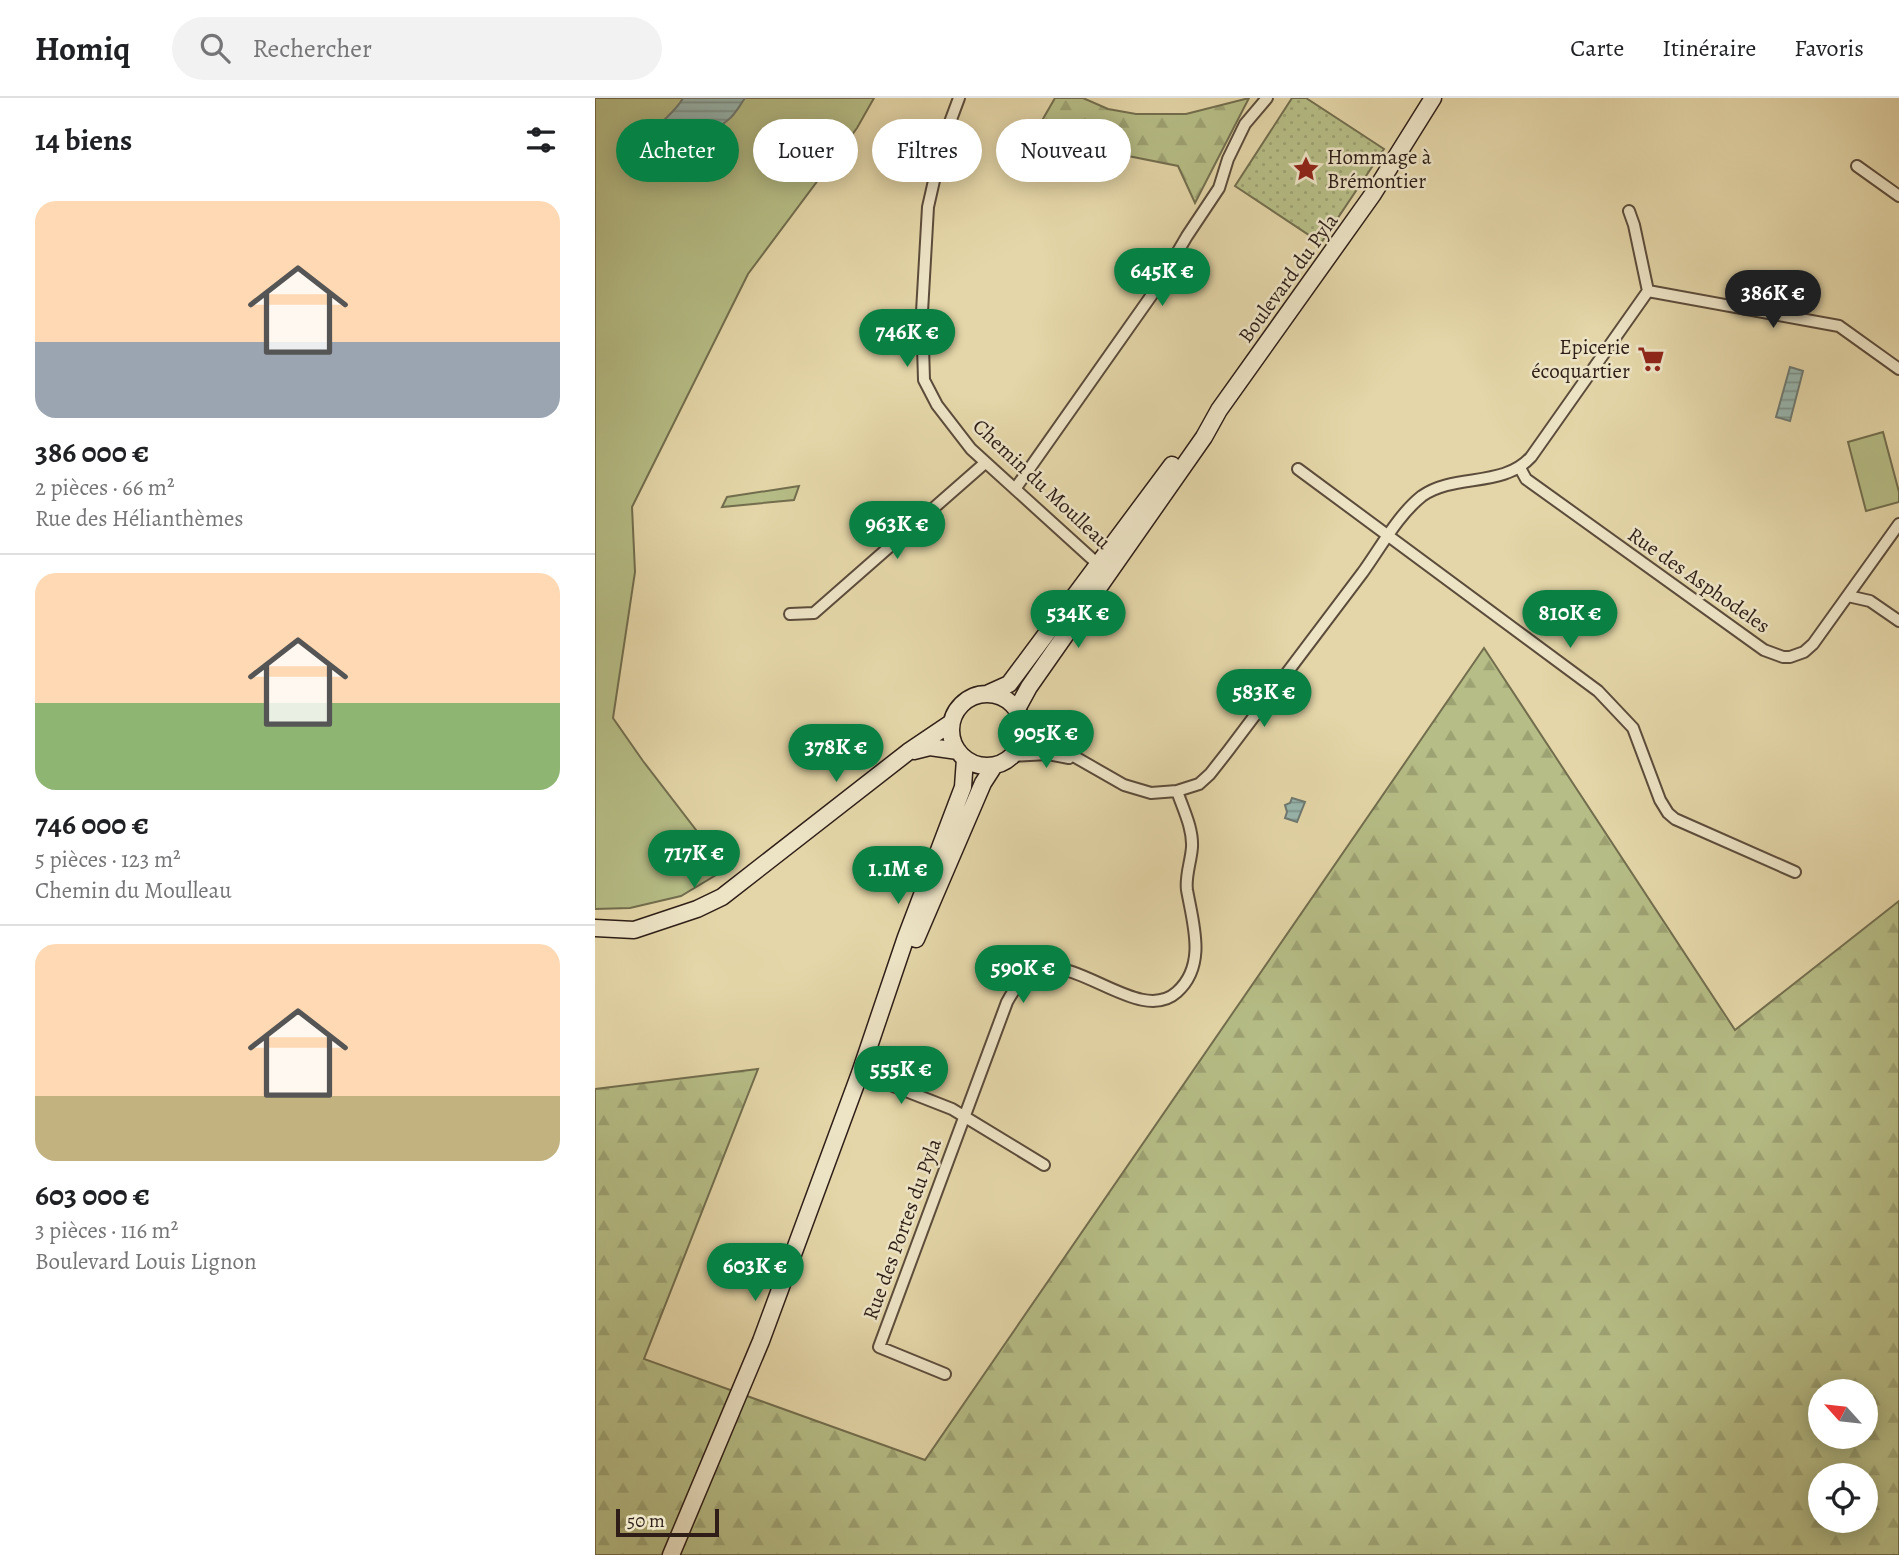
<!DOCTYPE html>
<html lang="fr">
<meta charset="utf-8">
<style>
:root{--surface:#fff;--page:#f2f2f2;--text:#202124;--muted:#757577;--line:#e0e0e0;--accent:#0b8043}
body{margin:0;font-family:Alegreya,serif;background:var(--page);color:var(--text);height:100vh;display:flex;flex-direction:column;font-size:26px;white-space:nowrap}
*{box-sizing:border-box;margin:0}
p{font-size:23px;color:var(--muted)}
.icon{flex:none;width:38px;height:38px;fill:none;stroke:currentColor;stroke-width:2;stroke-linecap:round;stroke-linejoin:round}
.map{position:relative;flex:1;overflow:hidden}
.panel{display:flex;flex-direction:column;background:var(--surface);width:595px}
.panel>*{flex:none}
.top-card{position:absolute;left:21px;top:21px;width:665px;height:63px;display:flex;gap:14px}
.needle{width:46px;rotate:297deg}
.tools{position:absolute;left:1213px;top:1281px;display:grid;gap:14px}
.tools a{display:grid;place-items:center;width:70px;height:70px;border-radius:50%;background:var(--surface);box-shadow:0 4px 18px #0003;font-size:35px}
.scale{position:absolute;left:21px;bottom:18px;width:103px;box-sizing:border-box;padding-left:7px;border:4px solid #2e1e17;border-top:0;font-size:19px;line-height:24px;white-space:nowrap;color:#2e1e17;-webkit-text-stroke:5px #ede4c6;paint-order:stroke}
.price{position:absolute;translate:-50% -60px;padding:0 16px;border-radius:24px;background:var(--accent);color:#fff;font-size:23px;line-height:46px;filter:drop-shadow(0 2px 4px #0008)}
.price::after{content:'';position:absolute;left:50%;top:42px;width:21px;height:16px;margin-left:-10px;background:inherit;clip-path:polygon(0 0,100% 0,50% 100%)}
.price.active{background:#222;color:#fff}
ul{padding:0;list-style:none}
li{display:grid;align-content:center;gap:14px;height:371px;padding:0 35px}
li+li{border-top:2px solid var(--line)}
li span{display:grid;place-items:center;height:217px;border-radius:21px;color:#555}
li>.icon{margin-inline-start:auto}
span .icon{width:126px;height:126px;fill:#fffc;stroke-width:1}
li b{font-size:30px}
h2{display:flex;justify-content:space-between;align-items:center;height:84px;padding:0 35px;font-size:30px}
.pill{padding:0 24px;border-radius:32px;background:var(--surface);box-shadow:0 4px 18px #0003;font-size:24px;line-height:63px}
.pill.active{background:var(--accent);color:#fff}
header{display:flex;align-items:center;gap:42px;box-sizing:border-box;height:98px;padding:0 35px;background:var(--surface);border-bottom:2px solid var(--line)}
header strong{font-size:33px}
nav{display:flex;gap:38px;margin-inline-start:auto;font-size:24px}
.search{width:490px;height:63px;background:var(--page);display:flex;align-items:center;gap:18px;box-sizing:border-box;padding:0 24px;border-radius:38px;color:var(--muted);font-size:26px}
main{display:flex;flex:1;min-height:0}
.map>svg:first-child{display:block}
</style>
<header>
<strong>Homiq</strong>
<div class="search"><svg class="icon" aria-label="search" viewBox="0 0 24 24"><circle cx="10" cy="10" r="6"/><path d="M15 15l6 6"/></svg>Rechercher</div>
<nav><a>Carte</a><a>Itinéraire</a><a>Favoris</a></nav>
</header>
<main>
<section class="panel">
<h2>14 biens<svg class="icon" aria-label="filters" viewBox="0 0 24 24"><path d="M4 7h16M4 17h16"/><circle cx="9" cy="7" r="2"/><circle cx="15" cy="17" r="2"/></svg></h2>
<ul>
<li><span style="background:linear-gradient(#ffd9b3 65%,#9aa5b1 0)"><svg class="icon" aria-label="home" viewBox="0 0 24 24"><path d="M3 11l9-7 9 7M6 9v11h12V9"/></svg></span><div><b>386 000 €</b><p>2 pièces · 66 m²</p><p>Rue des Hélianthèmes</p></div></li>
<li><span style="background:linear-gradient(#ffd9b3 60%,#8fb573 0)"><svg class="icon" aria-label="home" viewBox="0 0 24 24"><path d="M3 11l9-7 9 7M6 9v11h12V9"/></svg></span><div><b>746 000 €</b><p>5 pièces · 123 m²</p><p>Chemin du Moulleau</p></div></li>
<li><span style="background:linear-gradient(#ffd9b3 70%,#c2b280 0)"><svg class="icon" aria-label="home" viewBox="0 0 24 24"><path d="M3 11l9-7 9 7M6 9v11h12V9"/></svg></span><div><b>603 000 €</b><p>3 pièces · 116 m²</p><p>Boulevard Louis Lignon</p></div></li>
</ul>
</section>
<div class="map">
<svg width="1304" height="1457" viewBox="0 0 1304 1457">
<defs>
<pattern id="forest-firs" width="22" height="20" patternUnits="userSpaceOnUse" patternTransform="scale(1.75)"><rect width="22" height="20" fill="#b6bd86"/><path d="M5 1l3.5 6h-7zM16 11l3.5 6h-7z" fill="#9da273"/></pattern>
<pattern id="park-dots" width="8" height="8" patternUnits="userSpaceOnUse" patternTransform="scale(1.75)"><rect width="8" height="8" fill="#b6bd86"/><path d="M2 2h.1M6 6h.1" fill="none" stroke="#9da273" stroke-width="1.8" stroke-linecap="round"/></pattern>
<pattern id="water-rules" width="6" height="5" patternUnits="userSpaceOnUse" patternTransform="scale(1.75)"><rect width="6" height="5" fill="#98b7b0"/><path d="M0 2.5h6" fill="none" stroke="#7c948e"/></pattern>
</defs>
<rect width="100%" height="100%" fill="#e4d6a8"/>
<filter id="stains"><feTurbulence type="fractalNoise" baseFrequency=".00286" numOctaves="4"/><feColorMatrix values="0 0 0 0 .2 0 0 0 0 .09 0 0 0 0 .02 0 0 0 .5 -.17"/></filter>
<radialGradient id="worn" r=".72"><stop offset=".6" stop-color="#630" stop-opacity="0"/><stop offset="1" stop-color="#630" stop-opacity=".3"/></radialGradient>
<!-- grass -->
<path fill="#b6bd86" stroke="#726e4e" stroke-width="2" d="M0,0H279L262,30L153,176L37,409L40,474L18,620L48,663L131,771L86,798L35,810L0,811Z
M1288,334L1304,394V404L1271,413L1253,344Z
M204,388L199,402L127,409L132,399Z"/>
<!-- forest -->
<path fill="url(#forest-firs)" stroke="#726e4e" stroke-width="2" fill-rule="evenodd" d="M460,0H488L513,11L541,16H591L654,0L600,105L583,68L508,53L445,26Z
M889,550L1140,932L1304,803V1457H0V991L163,971L49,1261L330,1362ZM1225,1293H1270V1339H1225ZM1225,1377H1270V1423H1225Z"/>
<!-- park -->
<path fill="url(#park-dots)" stroke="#726e4e" stroke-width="2" d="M697,0H711L789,51L726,145L640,88Z"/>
<!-- water -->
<path fill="url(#water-rules)" stroke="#6e7a73" stroke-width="2" d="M88,0H150C145,7 140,17 133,22C117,35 68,68 54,44C60,25 79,17 88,0Z
M1195,269L1208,273L1195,323L1181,319Z
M697,700L710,704L702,724L690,720L692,714L690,707L695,705Z"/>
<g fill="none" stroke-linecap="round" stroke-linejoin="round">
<!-- minor casing -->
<g stroke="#5c4c3b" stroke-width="14">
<path id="minor" d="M364,0L348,43L333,109L327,214L329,282L342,307L376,351L506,469
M1262,68L1304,98
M1053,193L1244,228L1304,271
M925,370L931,381L1169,552L1188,559H1195L1209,554L1218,546L1304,426
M703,371L1003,593L1038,630L1065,702L1073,715L1080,721L1200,774
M420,391L561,191L592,138L624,90L633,61L650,26L672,0
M1253,498L1275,503L1304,523
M195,516L219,515L390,365
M427,623L447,640L501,671L529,687L556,695L582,693L604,686L615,676L633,653C678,593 723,533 768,474C786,449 803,417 827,398C860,375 908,390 936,359L1053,193L1039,127L1034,113
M417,658L453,656L474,660
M265,975L357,1011L449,1067
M350,1276L284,1249L412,904C420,889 432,872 450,870C490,865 548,925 582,894C612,867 598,826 592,792C590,778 596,764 597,749C598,730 588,711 582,693"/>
</g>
<!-- secondary casing -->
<g stroke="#2e1e17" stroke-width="19">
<path id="secondary" d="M394,595L414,586L577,367
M356 632a36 36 0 1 1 72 0a36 36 0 1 1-72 0Z
M422,611L434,589L609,339L624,312L778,96L838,0
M319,653L335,649L363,653
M0,830L39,832L102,811L127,799L313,654L356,625
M321,841L388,685L399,668
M76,1457L166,1243L265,975L311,839L368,689L370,661"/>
</g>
<!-- minor -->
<use href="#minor" stroke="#ede4c6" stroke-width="10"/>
<!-- secondary -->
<use href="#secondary" stroke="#ede4c6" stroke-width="16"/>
</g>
<!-- icons -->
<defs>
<g id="sight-bare" transform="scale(2.1)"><path d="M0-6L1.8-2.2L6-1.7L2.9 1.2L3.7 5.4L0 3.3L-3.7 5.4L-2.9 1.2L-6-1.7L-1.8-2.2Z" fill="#8f2418" stroke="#ede4c6" stroke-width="2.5" paint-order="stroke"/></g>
<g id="supermarket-bare" transform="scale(2.1)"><path d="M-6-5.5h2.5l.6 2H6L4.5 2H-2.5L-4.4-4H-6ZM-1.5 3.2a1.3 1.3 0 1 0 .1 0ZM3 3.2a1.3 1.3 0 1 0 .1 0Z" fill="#8f2418" stroke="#ede4c6" stroke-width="2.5" paint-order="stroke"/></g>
</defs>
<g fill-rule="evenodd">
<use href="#sight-bare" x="711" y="71"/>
<use href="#supermarket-bare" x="1056" y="261"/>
</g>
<g text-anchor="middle" stroke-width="5" stroke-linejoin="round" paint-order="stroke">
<!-- poi labels -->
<g font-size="21" fill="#2e1e17" stroke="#ede4c6" text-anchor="start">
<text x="732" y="66">Hommage à<tspan x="732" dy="24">Brémontier</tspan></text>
<text x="1035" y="256" text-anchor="end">Epicerie<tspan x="1035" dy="24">écoquartier</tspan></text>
</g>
<!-- street labels -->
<g font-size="21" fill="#2e1e17" stroke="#ede4c6">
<text transform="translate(693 180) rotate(-54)" y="7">Boulevard du Pyla</text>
<text transform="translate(447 386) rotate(43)" y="7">Chemin du Moulleau</text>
<text transform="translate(1104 482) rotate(35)" y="7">Rue des Asphodeles</text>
<text transform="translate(307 1131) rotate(-70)" y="7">Rue des Portes du Pyla</text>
</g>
</g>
<rect width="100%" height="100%" filter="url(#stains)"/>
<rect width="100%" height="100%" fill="url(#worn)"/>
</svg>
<div class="tools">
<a><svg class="needle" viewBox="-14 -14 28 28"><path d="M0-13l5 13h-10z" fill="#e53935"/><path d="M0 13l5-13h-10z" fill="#757577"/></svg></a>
<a><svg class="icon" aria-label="locate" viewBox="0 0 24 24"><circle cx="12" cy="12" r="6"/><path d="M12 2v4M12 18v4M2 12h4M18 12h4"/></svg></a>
</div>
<div class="scale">50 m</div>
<b class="price" style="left:567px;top:210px">645K €</b>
<b class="price active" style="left:1178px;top:232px">386K €</b>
<b class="price" style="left:312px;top:271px">746K €</b>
<b class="price" style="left:302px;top:463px">963K €</b>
<b class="price" style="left:483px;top:552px">534K €</b>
<b class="price" style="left:975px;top:552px">810K €</b>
<b class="price" style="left:669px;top:631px">583K €</b>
<b class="price" style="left:451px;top:672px">905K €</b>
<b class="price" style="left:241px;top:686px">378K €</b>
<b class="price" style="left:99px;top:792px">717K €</b>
<b class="price" style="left:303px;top:808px">1.1M €</b>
<b class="price" style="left:428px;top:907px">590K €</b>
<b class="price" style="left:306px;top:1008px">555K €</b>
<b class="price" style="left:160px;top:1205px">603K €</b>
<div class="top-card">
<a class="pill active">Acheter</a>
<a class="pill">Louer</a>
<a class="pill">Filtres</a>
<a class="pill">Nouveau</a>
</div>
</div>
</main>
